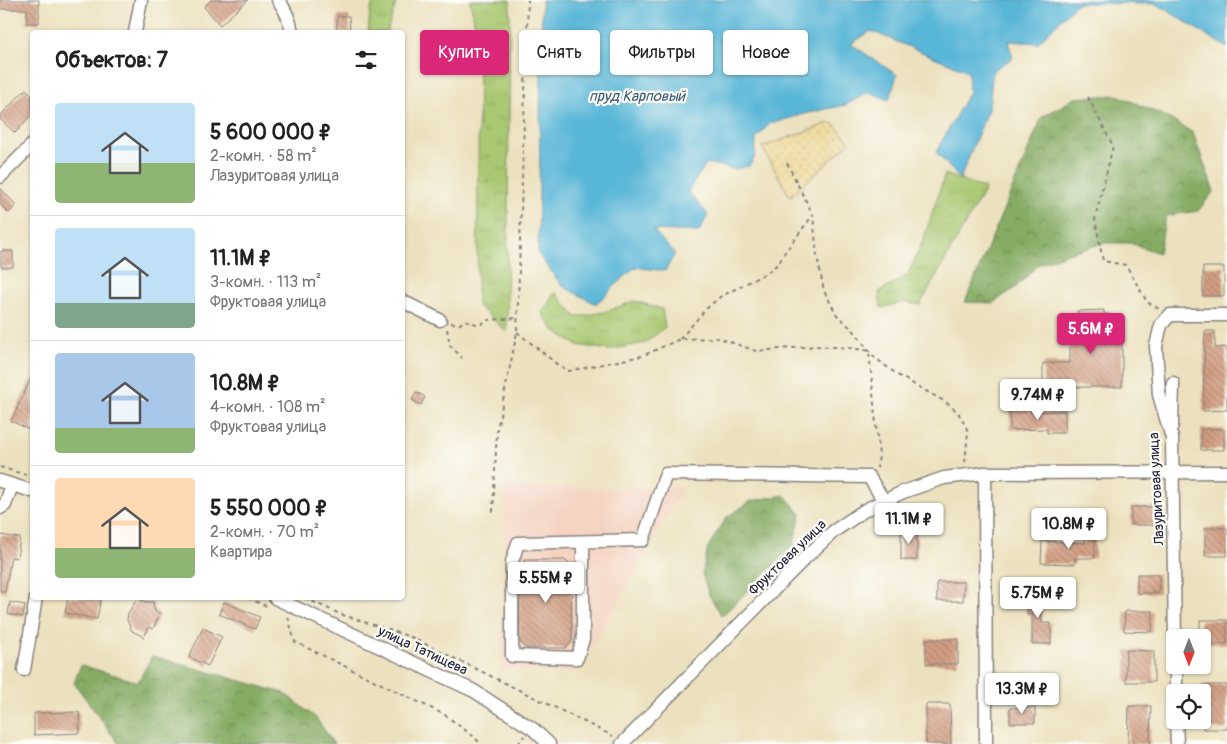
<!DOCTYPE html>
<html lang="ru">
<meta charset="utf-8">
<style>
:root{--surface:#fff;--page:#f2f2f2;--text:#222;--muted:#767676;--line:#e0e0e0;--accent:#db2777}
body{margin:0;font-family:Pangolin,sans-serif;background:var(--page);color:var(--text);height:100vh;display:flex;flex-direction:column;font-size:19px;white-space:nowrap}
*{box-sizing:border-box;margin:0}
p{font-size:16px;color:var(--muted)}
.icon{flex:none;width:28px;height:28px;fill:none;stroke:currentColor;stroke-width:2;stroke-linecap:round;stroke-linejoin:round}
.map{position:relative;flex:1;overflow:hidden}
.panel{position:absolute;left:30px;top:30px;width:375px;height:570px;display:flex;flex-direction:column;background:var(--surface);border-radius:5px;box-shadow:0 1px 4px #0004}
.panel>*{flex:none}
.top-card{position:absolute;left:420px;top:30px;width:475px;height:45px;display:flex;gap:10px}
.needle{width:32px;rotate:180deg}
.tools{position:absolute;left:1166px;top:629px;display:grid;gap:10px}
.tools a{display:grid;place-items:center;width:45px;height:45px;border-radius:5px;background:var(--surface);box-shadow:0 1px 4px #0004;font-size:25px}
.price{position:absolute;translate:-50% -42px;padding:0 11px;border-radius:5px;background:#fff;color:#222;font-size:16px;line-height:32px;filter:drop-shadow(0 1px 2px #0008)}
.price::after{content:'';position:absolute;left:50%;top:30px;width:15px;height:11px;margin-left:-8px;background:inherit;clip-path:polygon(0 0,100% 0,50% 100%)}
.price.current{background:var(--accent);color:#fff}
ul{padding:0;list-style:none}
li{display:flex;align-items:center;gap:15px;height:125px;padding:0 25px}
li+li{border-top:1px solid var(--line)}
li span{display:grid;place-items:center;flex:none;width:140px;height:100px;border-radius:5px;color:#555}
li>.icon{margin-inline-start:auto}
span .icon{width:60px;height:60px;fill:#fffc;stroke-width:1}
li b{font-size:21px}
h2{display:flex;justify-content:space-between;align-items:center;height:60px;padding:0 25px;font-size:21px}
.chip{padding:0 18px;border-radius:5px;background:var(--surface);box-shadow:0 1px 4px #0004;font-size:18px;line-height:45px}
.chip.current{background:var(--accent);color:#fff}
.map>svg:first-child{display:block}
</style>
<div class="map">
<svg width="1227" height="744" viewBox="0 0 1227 744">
<defs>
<pattern id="grass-tufts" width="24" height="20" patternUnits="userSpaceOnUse" patternTransform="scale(1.25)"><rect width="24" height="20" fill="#a8c871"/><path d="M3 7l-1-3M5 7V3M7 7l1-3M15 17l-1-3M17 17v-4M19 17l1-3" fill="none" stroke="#90ac63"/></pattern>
<pattern id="forest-crowns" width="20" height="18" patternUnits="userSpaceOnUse" patternTransform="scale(1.25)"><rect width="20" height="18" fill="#86ac63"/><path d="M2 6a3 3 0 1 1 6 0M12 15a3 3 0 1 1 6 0" fill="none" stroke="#6d8c53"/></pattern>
<pattern id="sand-dots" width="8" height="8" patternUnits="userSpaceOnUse" patternTransform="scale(1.25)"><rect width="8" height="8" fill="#eeda9e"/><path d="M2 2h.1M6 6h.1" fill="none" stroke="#ccbb89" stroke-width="1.8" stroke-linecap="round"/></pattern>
<pattern id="building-back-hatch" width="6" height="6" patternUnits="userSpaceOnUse" patternTransform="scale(1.25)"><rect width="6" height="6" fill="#d39f83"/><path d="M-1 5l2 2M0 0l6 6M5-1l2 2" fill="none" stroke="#ab816c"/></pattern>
</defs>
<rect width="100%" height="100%" fill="#fdfcf7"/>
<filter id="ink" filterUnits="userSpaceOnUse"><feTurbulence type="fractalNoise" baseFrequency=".02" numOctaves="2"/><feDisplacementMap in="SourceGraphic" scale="10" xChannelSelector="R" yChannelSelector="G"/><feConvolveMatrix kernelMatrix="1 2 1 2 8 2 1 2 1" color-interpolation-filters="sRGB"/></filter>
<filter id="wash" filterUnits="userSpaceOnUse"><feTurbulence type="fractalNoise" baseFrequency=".0096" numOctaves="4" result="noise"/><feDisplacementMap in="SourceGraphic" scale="20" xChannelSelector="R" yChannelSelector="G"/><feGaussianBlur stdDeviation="1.12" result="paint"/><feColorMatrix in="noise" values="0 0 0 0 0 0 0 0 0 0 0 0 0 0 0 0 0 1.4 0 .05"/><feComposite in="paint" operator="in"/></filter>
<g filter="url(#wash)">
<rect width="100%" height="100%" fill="#ece1be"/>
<!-- built -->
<path fill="#f4d3c1" d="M683,487L578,672L501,669L506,488Z"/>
<!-- grass -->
<path fill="url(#grass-tufts)" stroke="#657556" d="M374,0H397L387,32H368L370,12Z
M470,0H510L507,332L477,305L479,47Z
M945,174L985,189L920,305L904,302L881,308L879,292L908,275L924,238Z
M555,292L576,317L604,312L634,301L662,309L665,327L645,343L609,350L577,345L554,330L542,313Z"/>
<!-- forest -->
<path fill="url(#forest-crowns)" stroke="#54674f" d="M1117,95L1165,116L1193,133L1214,191L1198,211L1166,216L1159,253L1130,243H1105L1068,253L1039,264L1015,288L993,303L965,302L1042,117L1075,98Z
M784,495L801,514L793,546L722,616L709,595L702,574L708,547L727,517L751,501Z
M152,656L284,693L316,718L334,744H119L74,683L81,665L138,682Z"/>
<!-- sand -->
<path fill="url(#sand-dots)" stroke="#887e6c" d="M832,122L850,142L790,197L762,147Z"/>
<!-- water -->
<path fill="#59b6d7" stroke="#3e6c89" d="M542,0H1227V48L1157,4L1077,3L1038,43L1008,41L1013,58L993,70L989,107L960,179L936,152L969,92L968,71L871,31L851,44L897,75L889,100L869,92L846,105L808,113L769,124L756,139L755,157L749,166L734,169L707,163L688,191L708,215L699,232L653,230L675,254L665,271L635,267L596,304L562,286L538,254Z"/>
<g id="blocks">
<!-- building -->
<path fill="url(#building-back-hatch)" d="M0,0H39V23H27V9H0Z
M211,0H248L220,25L204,7Z
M337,16H349L350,32H337Z
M26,89L32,95V114L15,133L0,119V116Z
M0,188L16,205L9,213L0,204Z
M1,251H13V267H1Z
M1203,267H1224V296H1203Z
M1104,310V314H1109V317H1122V387H1043V363H1070V341H1078L1077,311Z
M1205,331H1215V348L1226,347L1227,410L1203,411Z
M32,376V431L11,421Z
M416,392L425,397L421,405L412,400Z
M1030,409V412L1065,411V433H1047V429L1010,430V410Z
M1201,429H1224V450H1201Z
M1131,507H1154V525H1131Z
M1205,528H1227V556H1205Z
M901,530H917V560H901Z
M1085,530H1095V558H1075V564L1041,563L1042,541L1085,543Z
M0,535L20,538L17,558L11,557L5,592L0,591Z
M525,560H565L571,566L572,641L566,648H526L520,642V565Z
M1137,574H1159V593H1137Z
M937,582H964L963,601H937Z
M1026,591H1041L1042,623H1051V644H1032V615H1027Z
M68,598H101L97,619L65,613Z
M138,598L145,602H153L155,611L160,614L153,629L149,627L144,637L132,631L127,620L128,613Z
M10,602L25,605L23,617L8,614Z
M224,602L260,617L255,629L219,614Z
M1125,611H1153L1152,632L1124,631Z
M1200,620H1227V644H1202V638H1200Z
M203,628L222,637L208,666L189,657Z
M926,639H958V664H926Z
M1126,650L1154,651V682H1126Z
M1203,685H1227V729H1203Z
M926,704H950L951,744H926Z
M1129,706H1151L1150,744H1128Z
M1010,708H1035V723H1010Z
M79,712L80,733L34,735V713Z"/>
</g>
</g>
<g filter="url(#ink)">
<use href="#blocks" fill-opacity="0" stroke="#87827c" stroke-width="1"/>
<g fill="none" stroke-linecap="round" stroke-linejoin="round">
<!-- minor casing -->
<g stroke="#87827c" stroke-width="15">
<path id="minor" d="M278,0C286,10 290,20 292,32
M135,32L141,0
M0,177L32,145
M402,301L440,320
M1172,426L1173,383
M985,473L986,744
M0,481L32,491
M0,508L5,505L12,485
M583,542V639L577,658L512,656V562L518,543L643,540L666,474L869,477L884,501
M275,598L474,691L533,729L549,744
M1175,638L1172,438L1159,395L1156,346L1161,325L1170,315H1227
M1176,665V692
M24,670L36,598
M1176,720L1177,744
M622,744L806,557L834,531L865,510L903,492L944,478L985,473L1227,472"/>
</g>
<!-- path -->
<path stroke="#87827c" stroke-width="2" stroke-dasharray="4 4" stroke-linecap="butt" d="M1088,97L1113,146L1095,219L1103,261L1126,265L1147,302L1159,309
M787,163L813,215L817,256L824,291L837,315L855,332L874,357L899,376L944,401L958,412L968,431L965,463
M451,323L460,324L465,320L476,324H482L486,320L517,318
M447,329L450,345L462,358
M517,332L558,365L569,371L642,356L680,339L719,338L756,351L816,346L852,348L869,351L879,456L877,468
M680,339L706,309L720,297L768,272L779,263L785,252L813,215
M0,467L26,475
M493,512L497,430L517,332L528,0
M248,598L266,606
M305,598L340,614L411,637L613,736
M288,617L295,642L445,715L473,736L481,744
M518,744L524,736"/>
<!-- minor -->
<use href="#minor" stroke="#fff" stroke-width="12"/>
</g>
</g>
<g text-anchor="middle" stroke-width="4.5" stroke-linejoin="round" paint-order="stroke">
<!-- street labels -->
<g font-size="14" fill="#22223b" stroke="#fdfcf7">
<text transform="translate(1156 489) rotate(-93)" y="5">Лазуритовая улица</text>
<text transform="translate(787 557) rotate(-44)" y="5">Фруктовая улица</text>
<text transform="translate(423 650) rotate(25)" y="5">улица Татищева</text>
</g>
<!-- water labels -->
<g font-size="15" font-style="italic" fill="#385d79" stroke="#fdfcf7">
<text x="637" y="101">пруд Карповый</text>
</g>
</g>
</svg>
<div class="tools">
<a><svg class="needle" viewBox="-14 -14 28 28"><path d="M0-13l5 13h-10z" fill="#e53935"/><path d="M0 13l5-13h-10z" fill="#767676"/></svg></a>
<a><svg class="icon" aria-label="locate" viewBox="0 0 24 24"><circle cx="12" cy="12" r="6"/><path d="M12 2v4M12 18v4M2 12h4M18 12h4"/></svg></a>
</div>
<b class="price current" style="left:1091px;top:355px">5.6M ₽</b>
<b class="price" style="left:1038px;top:421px">9.74M ₽</b>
<b class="price" style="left:909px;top:545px">11.1M ₽</b>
<b class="price" style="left:1069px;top:550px">10.8M ₽</b>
<b class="price" style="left:546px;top:604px">5.55M ₽</b>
<b class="price" style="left:1038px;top:619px">5.75M ₽</b>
<b class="price" style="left:1022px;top:715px">13.3M ₽</b>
<div class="top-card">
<a class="chip current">Купить</a>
<a class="chip">Снять</a>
<a class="chip">Фильтры</a>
<a class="chip">Новое</a>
</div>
<section class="panel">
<h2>Объектов: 7<svg class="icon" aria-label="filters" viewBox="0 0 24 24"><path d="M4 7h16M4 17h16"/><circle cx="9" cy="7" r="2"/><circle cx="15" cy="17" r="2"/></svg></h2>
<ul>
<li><span style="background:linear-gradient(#bfe0f5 60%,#8fb573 0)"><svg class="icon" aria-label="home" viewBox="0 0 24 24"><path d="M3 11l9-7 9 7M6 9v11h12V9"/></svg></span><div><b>5 600 000 ₽</b><p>2-комн. · 58 m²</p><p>Лазуритовая улица</p></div></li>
<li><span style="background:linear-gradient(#bfe0f5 75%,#7fa58c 0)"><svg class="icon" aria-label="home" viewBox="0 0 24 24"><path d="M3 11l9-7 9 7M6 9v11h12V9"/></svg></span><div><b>11.1M ₽</b><p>3-комн. · 113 m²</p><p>Фруктовая улица</p></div></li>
<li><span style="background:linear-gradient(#a9c7e8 75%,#8fb573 0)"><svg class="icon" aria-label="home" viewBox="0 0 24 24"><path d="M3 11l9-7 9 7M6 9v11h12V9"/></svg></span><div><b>10.8M ₽</b><p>4-комн. · 108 m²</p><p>Фруктовая улица</p></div></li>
<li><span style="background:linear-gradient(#ffd9b3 70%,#8fb573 0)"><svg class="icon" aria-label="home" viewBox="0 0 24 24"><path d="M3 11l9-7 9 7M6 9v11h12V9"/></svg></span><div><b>5 550 000 ₽</b><p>2-комн. · 70 m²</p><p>Квартира</p></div></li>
</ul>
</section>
</div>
